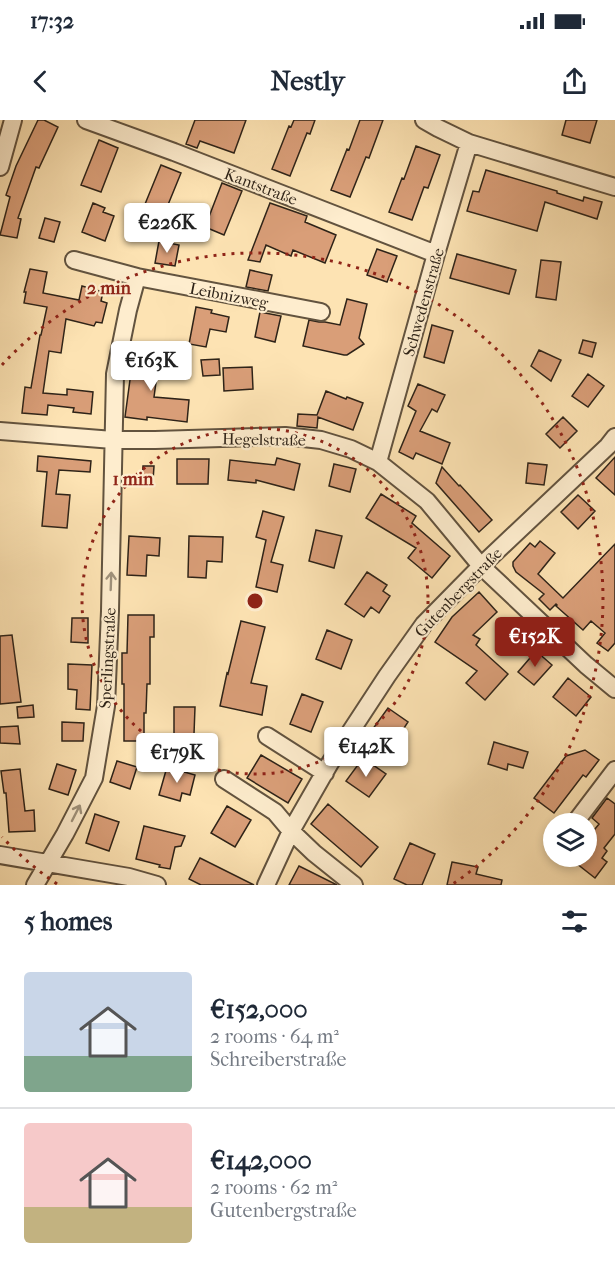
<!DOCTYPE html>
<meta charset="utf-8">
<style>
:root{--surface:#fff;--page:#f6f6f7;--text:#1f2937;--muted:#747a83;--line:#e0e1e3;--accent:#8f2418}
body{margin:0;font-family:"IM FELL French Canon",serif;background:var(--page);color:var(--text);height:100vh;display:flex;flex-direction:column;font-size:22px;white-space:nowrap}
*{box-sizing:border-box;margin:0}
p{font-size:20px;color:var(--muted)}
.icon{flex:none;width:33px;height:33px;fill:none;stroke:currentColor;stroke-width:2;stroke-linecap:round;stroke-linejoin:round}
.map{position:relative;height:765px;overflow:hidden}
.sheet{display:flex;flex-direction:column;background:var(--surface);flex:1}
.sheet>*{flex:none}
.tools{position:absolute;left:543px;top:693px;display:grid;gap:12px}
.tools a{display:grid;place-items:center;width:54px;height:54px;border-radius:50%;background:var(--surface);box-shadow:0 3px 9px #0003;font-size:30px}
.price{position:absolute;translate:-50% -51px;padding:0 14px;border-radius:6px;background:#fff;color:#222;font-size:20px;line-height:39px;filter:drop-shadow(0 2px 3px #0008)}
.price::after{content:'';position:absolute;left:50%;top:36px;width:18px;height:14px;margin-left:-9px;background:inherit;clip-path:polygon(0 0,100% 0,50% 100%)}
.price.current{background:var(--accent);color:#fff}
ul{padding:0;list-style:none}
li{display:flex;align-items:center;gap:18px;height:150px;padding:0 24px}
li+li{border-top:2px solid var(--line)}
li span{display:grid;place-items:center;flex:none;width:168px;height:120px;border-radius:6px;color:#555}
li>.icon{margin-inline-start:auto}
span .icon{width:72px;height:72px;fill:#fffc;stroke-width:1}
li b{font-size:26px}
h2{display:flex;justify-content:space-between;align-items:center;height:72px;padding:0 24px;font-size:26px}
.status{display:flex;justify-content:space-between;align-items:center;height:42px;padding:0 30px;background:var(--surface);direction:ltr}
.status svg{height:16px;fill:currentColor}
header{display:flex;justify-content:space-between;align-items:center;height:78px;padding:0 24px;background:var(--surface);font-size:27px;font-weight:700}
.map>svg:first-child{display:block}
</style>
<div class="status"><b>17:32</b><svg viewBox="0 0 49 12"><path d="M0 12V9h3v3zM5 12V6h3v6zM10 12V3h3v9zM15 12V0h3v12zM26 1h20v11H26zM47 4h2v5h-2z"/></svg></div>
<header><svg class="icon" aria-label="back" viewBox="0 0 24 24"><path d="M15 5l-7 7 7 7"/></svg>Nestly<svg class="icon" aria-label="share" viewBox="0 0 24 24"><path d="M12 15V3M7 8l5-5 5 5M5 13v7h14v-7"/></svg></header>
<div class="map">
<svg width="615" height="765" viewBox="0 0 615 765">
<rect width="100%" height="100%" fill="#fde3b3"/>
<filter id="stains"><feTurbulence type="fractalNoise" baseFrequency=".00333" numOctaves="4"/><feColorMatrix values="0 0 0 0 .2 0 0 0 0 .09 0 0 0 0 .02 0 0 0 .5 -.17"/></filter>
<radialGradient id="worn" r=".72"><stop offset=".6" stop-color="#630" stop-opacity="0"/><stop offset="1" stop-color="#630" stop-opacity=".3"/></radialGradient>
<!-- building -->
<path fill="#d99e78" stroke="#2e2318" stroke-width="1.5" d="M38,0H44L58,7L39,48L36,47L18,98L21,99L17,118L0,115L10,77L6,75L16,46Z
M195,0H246L234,33L200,21L197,28L186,24Z
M294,0H315L310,14L307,13L290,56L272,49L289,6L291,7Z
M360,0H383L369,38L366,37L350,77L331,70L347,29L349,30Z
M566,0H597L590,23L562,15Z
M99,20L118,28L101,72L81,65Z
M416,26L440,35L428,68L424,67L412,100L389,92L402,58L404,59Z
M161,45L181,53L163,97L143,89Z
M486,50L557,71V73L583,81L584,77L602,82L597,99L545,82L537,111L467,91L473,71L479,72Z
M222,63L242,71L224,115L205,107Z
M93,83L105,88L103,92L114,96L105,121L82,112Z
M270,83L307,96L305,102L336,115L325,143L293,130L291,136L266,125L260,142L248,140Z
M45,98L60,102L54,122L39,118Z
M159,121L179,125L175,146L155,143Z
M377,129L397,136L387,162L367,155Z
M457,134L516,150L509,174L450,158Z
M541,140L561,142L556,180L536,177Z
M30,149L47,152L43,173L79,180L82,166L103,172L101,181L107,183L102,203L96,202L94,206L66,199L61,233L49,231L43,273L67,275V269L93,272L91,294L73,292L74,288L48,285L47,295L22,293L25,267L31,268L40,215H41L47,187L24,183L26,172H24Z
M250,150L272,155L268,171L246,167Z
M347,179L367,184L359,218L364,224L347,235H344L303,226L309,200L319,202H325L340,205Z
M196,187L212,190L211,193L229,197L226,212L210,209L206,227L189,224Z
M260,192L281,196L275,222L255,217Z
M432,205L453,211L444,243L424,237Z
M583,220L596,223L592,237L579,233Z
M134,230L160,233L154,277L189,280L187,302L147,297V300L125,297Z
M539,230L561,240L551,261L531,246Z
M219,239L220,255L203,256L201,240Z
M252,247L253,269L224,271L223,248Z
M588,254L604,266L588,287L572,276Z
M418,264L445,275L437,292L432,289L420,311L450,323L442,344L416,333L413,339L399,332L416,291L408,286Z
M326,271L346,279L347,277L363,283L353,310L318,297L317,308L297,306L298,294L317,295Z
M563,297L577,311L560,328L546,314Z
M38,336L91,341L90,352L59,350L56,374L70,375L67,408L42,406L47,352L37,351Z
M615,337V375L596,358Z
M277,338L300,344L294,370L256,360V363L228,360L230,340L275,345Z
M177,339H209L208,364H177Z
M528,343L547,345L544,365L526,363Z
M334,344L356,349L350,372L329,366Z
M143,346H154L153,361L142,360Z
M442,347L459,366L460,365L492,400L479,412L436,363Z
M381,374L416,396L412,403L450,436L432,458L408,438L416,428L366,398Z
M578,375L595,391L578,409L561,392Z
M263,391L284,397L271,442L283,445L277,472L256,467L266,420L256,417Z
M316,410L342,416L334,448L309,441Z
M129,416L160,418L159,436L147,435L146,456L127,455Z
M189,416L223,417L222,442L207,441L206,458L188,457Z
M540,421L555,433L538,454L563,478L615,424V523L608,531L597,523L605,513L591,501L583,510L556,486L557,485L556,484L550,490L539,479L544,474L516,452L513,446V442L530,423L535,427Z
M367,452L387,465L383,471L390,476L379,493L371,487L364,497L345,484Z
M479,472L497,492L473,515L480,519L476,525L508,554L485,580L466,563L477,551L435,522L452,497Z
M128,495H154V517H150V564H147L146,593H144V621H124V564H122V533H127Z
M72,498H88V523L71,522Z
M241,501L265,507L251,563L267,566L262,595L220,586L227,553L228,554Z
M327,510L352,520L341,549L316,539Z
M12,515L21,582L0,584V516Z
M536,531L552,545L534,565L518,552Z
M68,544L92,545L90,590L76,589L77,570L68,569Z
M568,558L591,577L576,596L553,577Z
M302,574L323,582L311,612L290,604Z
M33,585L34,597L18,598L17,587Z
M174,587H195L194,614H174Z
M388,588L408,602L393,625L372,610Z
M62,602L84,603L83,621H62Z
M18,606L20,624L0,623V607Z
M494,622L528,632L523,648L508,644L507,650L488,644Z
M585,630L599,640L586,657L583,655L554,693L534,678L566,636Z
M261,635L302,659L288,683L247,658Z
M363,638L386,654L369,677L346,661Z
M117,641L137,647L130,669L110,662Z
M57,644L76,650L68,675L49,669Z
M167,647L195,655L190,675L182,673L180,681L159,675Z
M20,649L25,691L34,690L35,711L9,712L6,673H4L1,651Z
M607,678L615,684V714L604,728L607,731L602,738L607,742L595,758L567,736H586V720L599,704L592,698Z
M328,684L378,727L361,747L311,704Z
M227,686L251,700L235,727L211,713Z
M95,694L119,702L109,731L86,723Z
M144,706L185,716L181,726L175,727L170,749L159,747L160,745L136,739Z
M410,723L435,734L422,765H407L394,759Z
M200,738L254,765H201L189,759Z
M452,742L478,747L476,754L502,760L501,765H447Z
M299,746L337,765H289Z"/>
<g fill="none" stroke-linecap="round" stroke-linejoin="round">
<!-- minor casing -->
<g stroke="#62533f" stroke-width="20">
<path id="minor" d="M86,0L174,32L436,134
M424,0L438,8L469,23L615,67
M0,47L13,0
M74,140L137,157L321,192
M0,311L113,320H155L285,316L321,320L351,329L378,342L427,381L481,446L586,545L615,569
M378,342L436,134L469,23
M267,616L325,653
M224,659L275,692L291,711L314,733L354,765
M574,704L615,650
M0,735L129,757L157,765
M35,765L65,714L94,658L106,586L110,491L115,254L128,190L137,157
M266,765L291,711L330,643L387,556L424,504L481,446L608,326L615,317"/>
</g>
<!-- minor -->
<use href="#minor" stroke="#feedce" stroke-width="16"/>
</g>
<!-- one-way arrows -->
<defs><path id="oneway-shaft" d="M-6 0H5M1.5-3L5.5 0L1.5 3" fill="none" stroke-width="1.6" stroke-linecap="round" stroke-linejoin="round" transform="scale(1.5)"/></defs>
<g stroke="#a0927c">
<use href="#oneway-shaft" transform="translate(111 461) rotate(-88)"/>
<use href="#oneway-shaft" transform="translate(76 693) rotate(-63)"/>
</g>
<!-- distance rings -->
<g fill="none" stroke="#8f2418" stroke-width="3" stroke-dasharray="3 6">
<circle cx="255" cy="481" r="173"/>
<path d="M57 764A346 346 0 0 1 2 717M2 245A346 346 0 1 1 453 764"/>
</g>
<g text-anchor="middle" stroke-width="4.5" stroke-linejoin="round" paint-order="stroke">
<!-- street labels -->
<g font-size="16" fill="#2e2318" stroke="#feedce">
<text transform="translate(261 66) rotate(21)" y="6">Kantstraße</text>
<text transform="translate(229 175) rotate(11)" y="6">Leibnizweg</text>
<text transform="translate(423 182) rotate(-74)" y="6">Schwedenstraße</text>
<text transform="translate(264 319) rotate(1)" y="6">Hegelstraße</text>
<text transform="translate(458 472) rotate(-46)" y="6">Gutenbergstraße</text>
<text transform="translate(107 538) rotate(-87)" y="6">Sperlingstraße</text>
</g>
</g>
<circle cx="255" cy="481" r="9" fill="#8f2418" stroke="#feedce" stroke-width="3"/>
<g font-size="18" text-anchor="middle" font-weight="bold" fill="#8f2418" stroke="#feedce" stroke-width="4.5" stroke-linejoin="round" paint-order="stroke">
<text x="109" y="174">2 min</text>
<text x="133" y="365">1 min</text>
</g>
<rect width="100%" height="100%" filter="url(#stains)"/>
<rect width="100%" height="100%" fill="url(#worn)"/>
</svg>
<div class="tools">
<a><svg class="icon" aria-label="layers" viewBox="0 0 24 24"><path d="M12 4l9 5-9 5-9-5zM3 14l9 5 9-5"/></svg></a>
</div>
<b class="price" style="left:167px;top:134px">€226K</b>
<b class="price" style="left:151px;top:272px">€163K</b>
<b class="price current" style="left:535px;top:548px">€152K</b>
<b class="price" style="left:366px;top:658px">€142K</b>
<b class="price" style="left:177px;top:664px">€179K</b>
</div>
<section class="sheet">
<h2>5 homes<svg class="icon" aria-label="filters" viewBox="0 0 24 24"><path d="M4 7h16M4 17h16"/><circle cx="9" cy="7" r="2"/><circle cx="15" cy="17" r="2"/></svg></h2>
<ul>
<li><span style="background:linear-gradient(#c9d6e8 70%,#7fa58c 0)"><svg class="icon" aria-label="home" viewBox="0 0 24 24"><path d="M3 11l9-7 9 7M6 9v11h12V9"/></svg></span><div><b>€152,000</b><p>2 rooms · 64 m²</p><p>Schreiberstraße</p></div></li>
<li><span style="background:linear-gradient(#f6c9c9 70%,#c2b280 0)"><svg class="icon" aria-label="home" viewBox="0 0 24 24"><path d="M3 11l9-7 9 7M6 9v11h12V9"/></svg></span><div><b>€142,000</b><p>2 rooms · 62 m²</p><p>Gutenbergstraße</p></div></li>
</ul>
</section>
